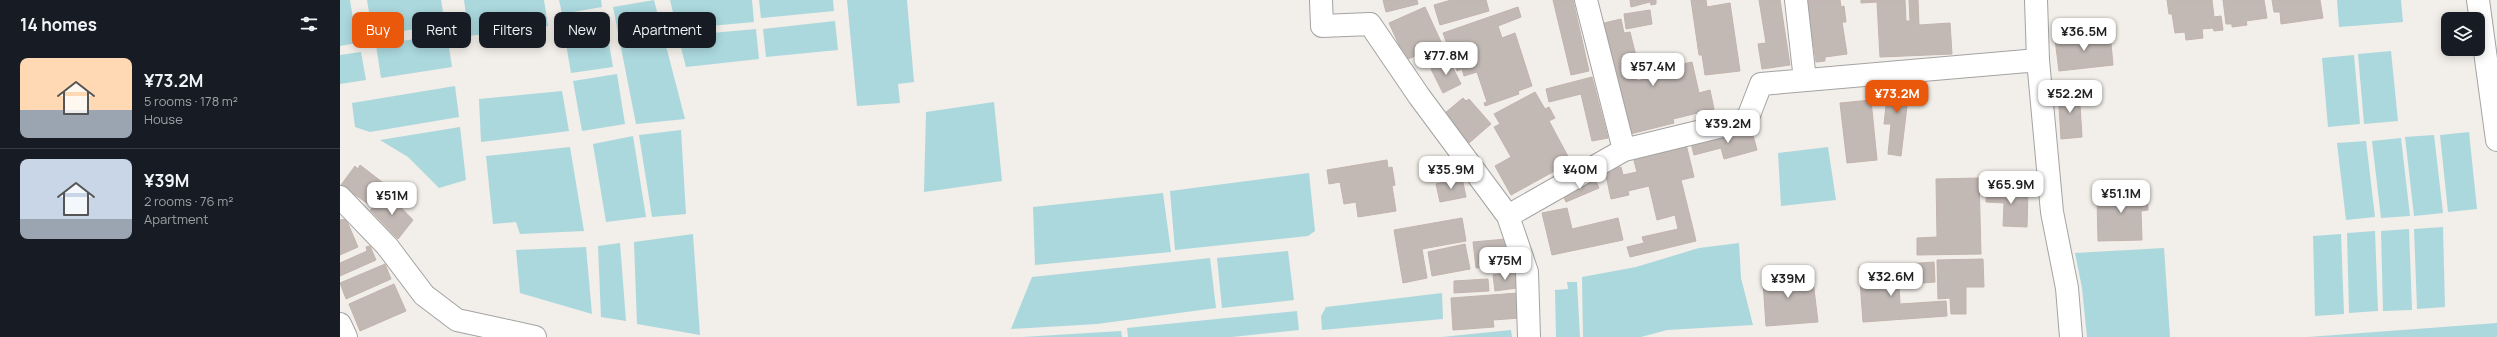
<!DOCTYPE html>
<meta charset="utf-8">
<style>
:root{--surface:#171b24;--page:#20242c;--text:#f1f3f6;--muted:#9ea1a6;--line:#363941;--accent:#ea580c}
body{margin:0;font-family:Manrope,sans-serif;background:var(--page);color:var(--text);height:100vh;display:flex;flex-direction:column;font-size:15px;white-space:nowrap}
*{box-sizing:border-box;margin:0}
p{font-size:13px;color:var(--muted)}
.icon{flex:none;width:22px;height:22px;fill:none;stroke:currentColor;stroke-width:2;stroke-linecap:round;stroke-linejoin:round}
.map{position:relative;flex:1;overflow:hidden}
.panel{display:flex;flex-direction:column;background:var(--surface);width:340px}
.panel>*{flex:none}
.top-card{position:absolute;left:12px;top:12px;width:380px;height:36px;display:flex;gap:8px}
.buttons{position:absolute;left:2101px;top:12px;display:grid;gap:8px}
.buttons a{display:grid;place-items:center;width:44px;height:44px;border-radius:8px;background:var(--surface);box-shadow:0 2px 10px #0003;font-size:20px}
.price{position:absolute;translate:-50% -34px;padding:0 9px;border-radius:8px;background:#fff;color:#222;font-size:13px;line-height:26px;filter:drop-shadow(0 1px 2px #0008)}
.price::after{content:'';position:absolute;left:50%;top:24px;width:12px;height:9px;margin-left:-6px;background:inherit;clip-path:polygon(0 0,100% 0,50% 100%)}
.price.selected{background:var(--accent);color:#fff}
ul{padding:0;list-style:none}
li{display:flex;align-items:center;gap:12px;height:100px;padding:0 20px}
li+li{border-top:1px solid var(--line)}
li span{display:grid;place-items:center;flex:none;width:112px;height:80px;border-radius:8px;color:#555}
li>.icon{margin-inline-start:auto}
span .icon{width:48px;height:48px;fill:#fffc;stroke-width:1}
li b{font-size:17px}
h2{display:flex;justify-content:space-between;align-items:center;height:48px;padding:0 20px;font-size:17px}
.tag{padding:0 14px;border-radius:8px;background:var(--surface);box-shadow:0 2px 10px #0003;font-size:14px;line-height:36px}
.tag.selected{background:var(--accent);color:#fff}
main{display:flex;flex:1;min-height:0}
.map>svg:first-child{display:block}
</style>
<main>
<section class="panel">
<h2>14 homes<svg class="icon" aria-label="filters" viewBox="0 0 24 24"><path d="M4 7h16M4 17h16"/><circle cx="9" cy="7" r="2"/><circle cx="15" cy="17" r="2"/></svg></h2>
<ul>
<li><span style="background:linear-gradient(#ffd9b3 65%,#9aa5b1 0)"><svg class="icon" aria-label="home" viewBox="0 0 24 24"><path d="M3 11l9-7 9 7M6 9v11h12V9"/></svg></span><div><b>¥73.2M</b><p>5 rooms · 178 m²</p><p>House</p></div></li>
<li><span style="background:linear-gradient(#c9d6e8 75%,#9aa5b1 0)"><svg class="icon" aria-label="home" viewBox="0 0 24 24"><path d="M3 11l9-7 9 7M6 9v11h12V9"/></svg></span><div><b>¥39M</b><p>2 rooms · 76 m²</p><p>Apartment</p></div></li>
</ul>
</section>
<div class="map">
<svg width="2157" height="337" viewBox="0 0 2157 337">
<rect width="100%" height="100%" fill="#f2eee9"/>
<!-- water -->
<path fill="#abd8dd" d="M0,0H10L17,43L0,46Z
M27,0H101L105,24L33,36Z
M124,0H204L208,26L129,36Z
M219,0H261L262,7L222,14Z
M314,0L345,119L296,124L273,7Z
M330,0H412L414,22L337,29Z
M419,0H493L494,11L421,18Z
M507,0H567L574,82L558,84L560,103L517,106Z
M1997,0H2061L2063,22L1999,27Z
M264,14L273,67L231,73L222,21Z
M495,21L498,50L426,57L423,29Z
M416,29L419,59L346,67L338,36Z
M107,34L112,67L41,78L36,45Z
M2051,51L2058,121L2024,124L2018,54Z
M21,52L26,80L0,84V55Z
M2014,55L2020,124L1988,127L1982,58Z
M277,74L285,124L242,131L233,81Z
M115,86L119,117L30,132L15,127L12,103Z
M222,91L229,131L141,142L139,99Z
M654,102L662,181L584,192L586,112Z
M120,127L126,180L99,188L68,157L40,140Z
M341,130L346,214L312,217L299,135Z
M2129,132L2137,209L2108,212L2100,135Z
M2094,135L2103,213L2074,216L2065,137Z
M293,136L306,217L266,222L253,144Z
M2061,138L2070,216L2041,218L2032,141Z
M2026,141L2035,217L2006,220L1997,143Z
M230,147L244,231L180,234L176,222L153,224L146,156Z
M1488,147L1496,200L1441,206L1438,153Z
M969,173L975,231L968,236L835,250L830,191Z
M823,193L831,252L695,265L693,207Z
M2103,227L2105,307L2077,309L2074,229Z
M2069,229L2072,310L2043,311L2041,231Z
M2035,231L2038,311L2009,313L2007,233Z
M353,234L360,335L297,324L294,242Z
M2001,234L2004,314L1975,316L1973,236Z
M280,243L286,321L261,317L258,246Z
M1399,243L1401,278L1413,325L1327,330L1301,337H1243L1242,277L1296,267L1359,248Z
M246,247L252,314L180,293L176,250Z
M1824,248L1830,337H1747L1742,288L1735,253Z
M948,251L954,300L882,308L877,258Z
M870,258L876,308L757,324L671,329L692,277Z
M1227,282H1237L1240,337H1216L1215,290L1228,289Z
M1102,293L1103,319L982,330L981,316L986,307Z
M957,311L959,330L892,337H788L787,328Z
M2157,323V337H1968Z
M1171,330L1172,337H1102Z
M781,331L782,337H682Z"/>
<!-- building -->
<path fill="#c2b9b5" stroke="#c3b3ac" d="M1043,0H1077L1078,4L1046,12Z
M1111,0H1146L1149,11L1100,25L1094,5Z
M1213,0H1233L1249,71L1231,75Z
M1290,0H1316V4L1311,5L1310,2L1291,7Z
M1351,0H1366L1367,7L1390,3L1400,71L1365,75L1362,55H1359Z
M1419,0H1440L1450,65L1422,69L1418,44L1426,43Z
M1467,0H1500L1501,7L1504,6L1506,22H1502L1507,54L1485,57V61L1476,62Z
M1521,0H1565L1566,21H1570L1569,0H1578L1579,25L1610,23L1612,54L1540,57L1537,2L1521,3Z
M1827,0H1872L1874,17L1881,16L1883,30L1874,31L1873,28L1862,29L1863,38L1846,40L1845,32L1835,33L1832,14H1829Z
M1883,0H1924L1927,18L1906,21L1907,25L1892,27V24H1886Z
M1932,0H1980L1983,18L1941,24L1940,12H1934Z
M1085,7L1102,44L1066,60L1049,23Z
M1178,7L1181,17L1158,26L1162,38L1175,33L1192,86L1178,91L1179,94L1145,106L1144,103L1147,102L1137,72L1124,76L1122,69L1117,71L1103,33Z
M1310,10L1312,24L1286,29L1284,14Z
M1281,19L1284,33L1290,32L1296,56L1291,57L1297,81L1330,73L1329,67L1352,62L1359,93L1370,90L1374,109L1333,119L1334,123L1290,134L1264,23Z
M1770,33L1773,65L1719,71L1715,39Z
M1109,60L1121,84L1103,93L1091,69Z
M1252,77L1268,138L1252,141L1241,94L1209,102L1206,89Z
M1549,79L1570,81L1561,156L1548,154L1551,124H1544Z
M1739,89L1742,137L1721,139L1718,90Z
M1195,92L1205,109L1209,107L1215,118L1209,121L1231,162L1171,195L1155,166L1171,157L1154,127L1160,124L1154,114Z
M1123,98L1126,101L1129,99L1151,124L1129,143L1105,113Z
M1531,100L1537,160L1507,163L1500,103Z
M1411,128L1417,150L1384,159L1381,148L1354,155L1351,143Z
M1346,144L1354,177L1341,180L1356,241L1290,257L1287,247L1304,243L1302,237L1338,229L1335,215L1317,220L1309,186L1288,191L1289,195L1271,199L1265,171L1281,167L1283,175L1297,172L1293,157Z
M1047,160L1048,168L1052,167L1055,185L1052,186L1056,211L1018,217L1016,202L1004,204L1000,182L989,184L987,170Z
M20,165L46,185L31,206L1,185L15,166L18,169Z
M1122,178L1126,197L1100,202L1096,184Z
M1639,178L1641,254L1577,255V238L1597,237L1596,179Z
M1255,179L1259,188L1226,202L1222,193Z
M1647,187L1688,189L1687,227L1663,226L1664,203L1646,202Z
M1807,188L1808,210L1801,211L1802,240L1758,241L1757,196L1770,195V189Z
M47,193L73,220L58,239L30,210Z
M1227,208L1232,229L1278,218L1283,240L1212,255L1202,213Z
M1122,218L1126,241L1082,249L1087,278L1063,283L1054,230Z
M6,219L18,247L0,255V220Z
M1166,239L1169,265L1136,268L1133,242Z
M1125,244L1130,269L1092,276L1088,252Z
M30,246L36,260L0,276V263L27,251L26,247Z
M1643,259L1644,287H1626V314H1611L1610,298L1598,299L1597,260Z
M1594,262L1595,282L1570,284L1567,264Z
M45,264L51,279L6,299L0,283Z
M1558,265L1560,304L1606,301L1607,316L1523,322L1519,267Z
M1450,267L1451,275L1459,274V282L1473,281L1478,322L1426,326L1423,282H1426L1425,269Z
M1175,271L1177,288L1155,291L1153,275Z
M1148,279L1149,291L1114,293V281Z
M54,284L66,311L20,331L9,304Z
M1178,293L1180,318L1153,320L1154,327L1113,330L1111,298Z"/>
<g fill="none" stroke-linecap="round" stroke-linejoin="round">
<!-- minor casing -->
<g stroke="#a3a3a3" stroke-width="24">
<path id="minor" d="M981,0L982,26L1030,24L1079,96L1168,216
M1246,0L1284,150
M1456,0L1465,80
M1696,0L1698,60L1712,212L1727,288L1731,337
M2138,0L2157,140
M0,197L47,246L84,295L117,320L195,337
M0,324L6,337
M1189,337L1187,272L1168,216L1284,150L1407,120L1421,84L1698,60"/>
</g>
<!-- minor -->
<use href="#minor" stroke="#fff" stroke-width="22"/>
</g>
</svg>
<div class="buttons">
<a><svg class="icon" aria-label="layers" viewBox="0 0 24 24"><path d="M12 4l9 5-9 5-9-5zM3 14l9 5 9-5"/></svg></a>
</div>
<b class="price" style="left:1744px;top:52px">¥36.5M</b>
<b class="price" style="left:1106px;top:76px">¥77.8M</b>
<b class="price" style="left:1313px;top:87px">¥57.4M</b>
<b class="price selected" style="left:1557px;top:114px">¥73.2M</b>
<b class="price" style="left:1730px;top:114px">¥52.2M</b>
<b class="price" style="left:1388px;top:144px">¥39.2M</b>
<b class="price" style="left:1111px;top:190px">¥35.9M</b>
<b class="price" style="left:1240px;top:190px">¥40M</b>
<b class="price" style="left:1671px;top:205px">¥65.9M</b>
<b class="price" style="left:1781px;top:214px">¥51.1M</b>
<b class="price" style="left:52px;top:216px">¥51M</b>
<b class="price" style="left:1165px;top:281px">¥75M</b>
<b class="price" style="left:1551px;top:297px">¥32.6M</b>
<b class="price" style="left:1448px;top:299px">¥39M</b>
<div class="top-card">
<a class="tag selected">Buy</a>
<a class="tag">Rent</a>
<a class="tag">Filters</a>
<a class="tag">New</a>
<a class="tag">Apartment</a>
</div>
</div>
</main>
